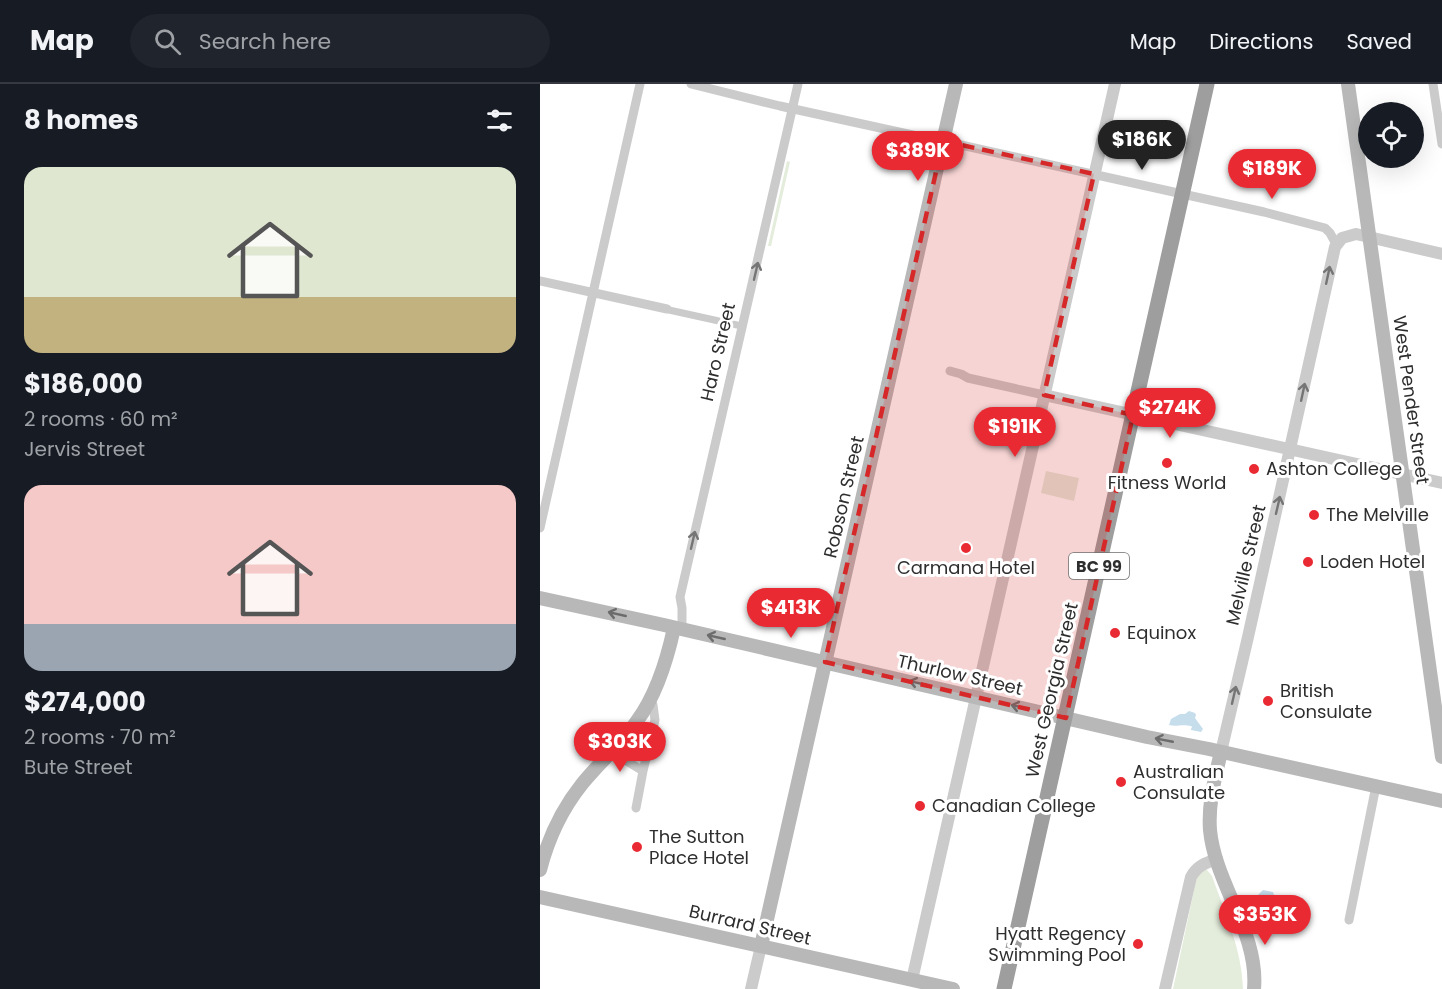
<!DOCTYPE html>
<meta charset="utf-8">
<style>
:root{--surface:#171b24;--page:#20242c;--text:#f1f3f6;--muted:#9ea1a6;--line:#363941;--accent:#ea2a33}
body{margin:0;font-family:Poppins,sans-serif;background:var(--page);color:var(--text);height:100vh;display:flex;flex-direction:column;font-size:22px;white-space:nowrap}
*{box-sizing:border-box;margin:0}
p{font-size:20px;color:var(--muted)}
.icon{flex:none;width:33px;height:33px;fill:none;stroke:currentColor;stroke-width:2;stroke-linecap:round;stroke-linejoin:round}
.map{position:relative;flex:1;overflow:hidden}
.side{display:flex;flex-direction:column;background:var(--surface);width:540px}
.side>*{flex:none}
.tools{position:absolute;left:818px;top:18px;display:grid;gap:12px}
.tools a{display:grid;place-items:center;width:66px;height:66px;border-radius:50%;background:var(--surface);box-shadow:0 6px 24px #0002;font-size:30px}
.price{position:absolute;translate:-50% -51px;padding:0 14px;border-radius:21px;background:var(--accent);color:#fff;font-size:20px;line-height:39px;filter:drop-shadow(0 2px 3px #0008)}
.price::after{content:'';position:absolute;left:50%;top:36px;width:18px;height:14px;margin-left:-9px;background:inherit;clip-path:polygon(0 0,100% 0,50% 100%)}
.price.current{background:#222;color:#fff}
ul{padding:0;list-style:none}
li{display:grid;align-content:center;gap:12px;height:318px;padding:0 24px}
li span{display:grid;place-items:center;height:186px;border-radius:18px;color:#555}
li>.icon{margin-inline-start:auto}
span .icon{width:108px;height:108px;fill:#fffc;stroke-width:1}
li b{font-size:26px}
h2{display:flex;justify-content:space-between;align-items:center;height:72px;padding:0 24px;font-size:26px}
header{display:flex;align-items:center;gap:36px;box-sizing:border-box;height:84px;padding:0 30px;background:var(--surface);border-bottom:2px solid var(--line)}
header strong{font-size:28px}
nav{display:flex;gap:33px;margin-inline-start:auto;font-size:21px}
.search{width:420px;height:54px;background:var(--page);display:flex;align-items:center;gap:15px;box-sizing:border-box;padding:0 21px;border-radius:33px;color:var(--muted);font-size:22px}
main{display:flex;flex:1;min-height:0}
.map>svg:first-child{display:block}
</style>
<header>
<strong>Map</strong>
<div class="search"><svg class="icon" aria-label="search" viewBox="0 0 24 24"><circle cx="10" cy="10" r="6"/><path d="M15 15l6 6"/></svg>Search here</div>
<nav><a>Map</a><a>Directions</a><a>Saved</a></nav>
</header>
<main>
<section class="side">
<h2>8 homes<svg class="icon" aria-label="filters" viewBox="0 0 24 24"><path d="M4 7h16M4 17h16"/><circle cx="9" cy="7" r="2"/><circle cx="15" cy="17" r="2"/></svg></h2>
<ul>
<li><span style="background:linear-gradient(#dfe7d0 70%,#c2b280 0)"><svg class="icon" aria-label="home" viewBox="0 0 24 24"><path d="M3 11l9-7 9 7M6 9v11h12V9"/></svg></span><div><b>$186,000</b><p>2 rooms · 60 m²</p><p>Jervis Street</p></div></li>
<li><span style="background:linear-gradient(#f6c9c9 75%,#9aa5b1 0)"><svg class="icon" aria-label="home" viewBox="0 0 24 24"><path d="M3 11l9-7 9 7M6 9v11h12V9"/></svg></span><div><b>$274,000</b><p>2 rooms · 70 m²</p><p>Bute Street</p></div></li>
</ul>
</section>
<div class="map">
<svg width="902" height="905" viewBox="0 0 902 905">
<rect width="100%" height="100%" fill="#fff"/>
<!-- green -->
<path fill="#e4ecdb" d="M247,77L250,78L231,162H228Z
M506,387L539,394L534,417L501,409Z
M108,641H109C108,652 100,687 85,665Z
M665,786H667L672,792C685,829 702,866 703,905H633L656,797L659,790Z"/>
<!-- water -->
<path fill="#c6ddec" d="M649,627L655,629L656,631L655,634L663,645L661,648L651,646V645L652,643L651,642C641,640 637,643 629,641L631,635L640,630H645Z
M723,806L733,808L734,811L726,814L725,820L735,823V827L738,830L737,836L731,839L730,843L724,841L720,836L717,835L713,829L716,822L715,814Z"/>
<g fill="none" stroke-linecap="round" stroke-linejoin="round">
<!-- pedestrian -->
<path stroke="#cbcbcb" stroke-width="7" d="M129,226L197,241"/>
<!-- minor -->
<path stroke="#cbcbcb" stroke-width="9" d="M151,0L240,22L377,52C386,56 393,57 403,57L724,128L785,144L790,149L796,160
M893,0L902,60
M0,197L127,225
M410,287L421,290L428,294L504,311
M0,444L100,0
M142,545V524L140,513L258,0
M72,668L103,687
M96,724L103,687L115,636L113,621L110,614
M809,836L836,702"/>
<!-- tertiary -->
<path stroke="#cbcbcb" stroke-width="12" d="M504,311L902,399
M681,668L708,553L795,163L802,154L816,150L902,170
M372,896L575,0
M211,905L221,862
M625,905L651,793C657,782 665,779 677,775"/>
<!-- secondary -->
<path stroke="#b8b8b8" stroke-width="14" d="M808,0L902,673
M0,514L124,541L607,653L669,665L902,717
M681,668C675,694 668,719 670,746C675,800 719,849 714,905
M0,786C8,755 22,725 42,700C60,678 81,660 97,637C117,610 127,576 134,544
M0,813L413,905
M221,862L416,0"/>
<!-- trunk -->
<path stroke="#9e9e9e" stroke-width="15" d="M464,905L667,0"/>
</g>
<!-- one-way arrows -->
<defs><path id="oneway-shaft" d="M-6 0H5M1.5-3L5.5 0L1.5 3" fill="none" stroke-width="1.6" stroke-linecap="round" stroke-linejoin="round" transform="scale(1.5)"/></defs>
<g stroke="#757575">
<use href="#oneway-shaft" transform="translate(216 187) rotate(-77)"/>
<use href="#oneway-shaft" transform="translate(788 191) rotate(-78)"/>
<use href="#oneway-shaft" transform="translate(763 308) rotate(-78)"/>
<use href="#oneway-shaft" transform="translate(738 421) rotate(-77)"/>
<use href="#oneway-shaft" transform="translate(153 456) rotate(-77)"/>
<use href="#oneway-shaft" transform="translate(694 611) rotate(-77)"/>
</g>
<g stroke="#6c6c6c">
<use href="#oneway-shaft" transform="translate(77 530) rotate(-167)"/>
<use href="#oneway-shaft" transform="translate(176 553) rotate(-167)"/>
<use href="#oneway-shaft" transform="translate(378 599) rotate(-167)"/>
<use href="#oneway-shaft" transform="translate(480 623) rotate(-167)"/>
<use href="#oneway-shaft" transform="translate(624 656) rotate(-169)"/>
</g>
<!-- marked area -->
<path fill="#d62828" fill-opacity="0.2" stroke="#d62828" stroke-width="4.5" stroke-dasharray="12 8" stroke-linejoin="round" d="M403,57L554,90L504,311L593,331L526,634L285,578Z"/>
<!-- markers -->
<g fill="#ea2a33" stroke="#fff" stroke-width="2">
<circle cx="627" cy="379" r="6"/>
<circle cx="714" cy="385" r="6"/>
<circle cx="774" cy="431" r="6"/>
<circle cx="426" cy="464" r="6"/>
<circle cx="768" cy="478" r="6"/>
<circle cx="575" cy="549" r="6"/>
<circle cx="728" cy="617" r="6"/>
<circle cx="581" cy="698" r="6"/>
<circle cx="380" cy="722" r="6"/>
<circle cx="97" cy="763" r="6"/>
<circle cx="598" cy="860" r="6"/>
</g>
<g text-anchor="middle" stroke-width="6" stroke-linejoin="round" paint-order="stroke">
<!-- shield labels -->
<rect fill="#fff" stroke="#6d6d6d" stroke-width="1.5" x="529" y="469" width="60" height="26" rx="4.5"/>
<g font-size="16" font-weight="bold" fill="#2e2e2e">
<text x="559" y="488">BC 99</text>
</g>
<!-- street labels -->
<g font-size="18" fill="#2e2e2e" stroke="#fff">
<text transform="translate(178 268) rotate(-77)" y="6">Haro Street</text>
<text transform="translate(871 316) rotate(82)" y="6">West Pender Street</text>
<text transform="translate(304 413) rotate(-77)" y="6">Robson Street</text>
<text transform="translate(706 481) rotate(-77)" y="6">Melville Street</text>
<text transform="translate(420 591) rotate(13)" y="6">Thurlow Street</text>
<text transform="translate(512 606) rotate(-77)" y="6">West Georgia Street</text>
<text transform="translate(210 841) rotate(13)" y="6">Burrard Street</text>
</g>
<!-- poi labels -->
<g font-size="18" fill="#2e2e2e" stroke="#fff" text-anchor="start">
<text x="726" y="391">Ashton College</text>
<text x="627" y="405" text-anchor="middle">Fitness World</text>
<text x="786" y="437">The Melville</text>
<text x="780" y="484">Loden Hotel</text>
<text x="426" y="490" text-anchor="middle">Carmana Hotel</text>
<text x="587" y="555">Equinox</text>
<text x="740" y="613">British<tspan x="740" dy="21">Consulate</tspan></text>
<text x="593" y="694">Australian<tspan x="593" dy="21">Consulate</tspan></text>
<text x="392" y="728">Canadian College</text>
<text x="109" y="759">The Sutton<tspan x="109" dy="21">Place Hotel</tspan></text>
<text x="586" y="856" text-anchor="end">Hyatt Regency<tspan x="586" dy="21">Swimming Pool</tspan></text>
</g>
</g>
</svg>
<div class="tools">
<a><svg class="icon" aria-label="locate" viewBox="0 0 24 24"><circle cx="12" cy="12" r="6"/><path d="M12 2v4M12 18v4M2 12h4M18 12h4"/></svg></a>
</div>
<b class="price current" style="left:602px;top:87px">$186K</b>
<b class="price" style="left:378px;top:98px">$389K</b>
<b class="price" style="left:732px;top:116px">$189K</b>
<b class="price" style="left:630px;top:355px">$274K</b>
<b class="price" style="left:475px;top:374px">$191K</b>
<b class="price" style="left:251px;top:555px">$413K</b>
<b class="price" style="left:80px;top:689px">$303K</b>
<b class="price" style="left:725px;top:862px">$353K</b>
</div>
</main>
